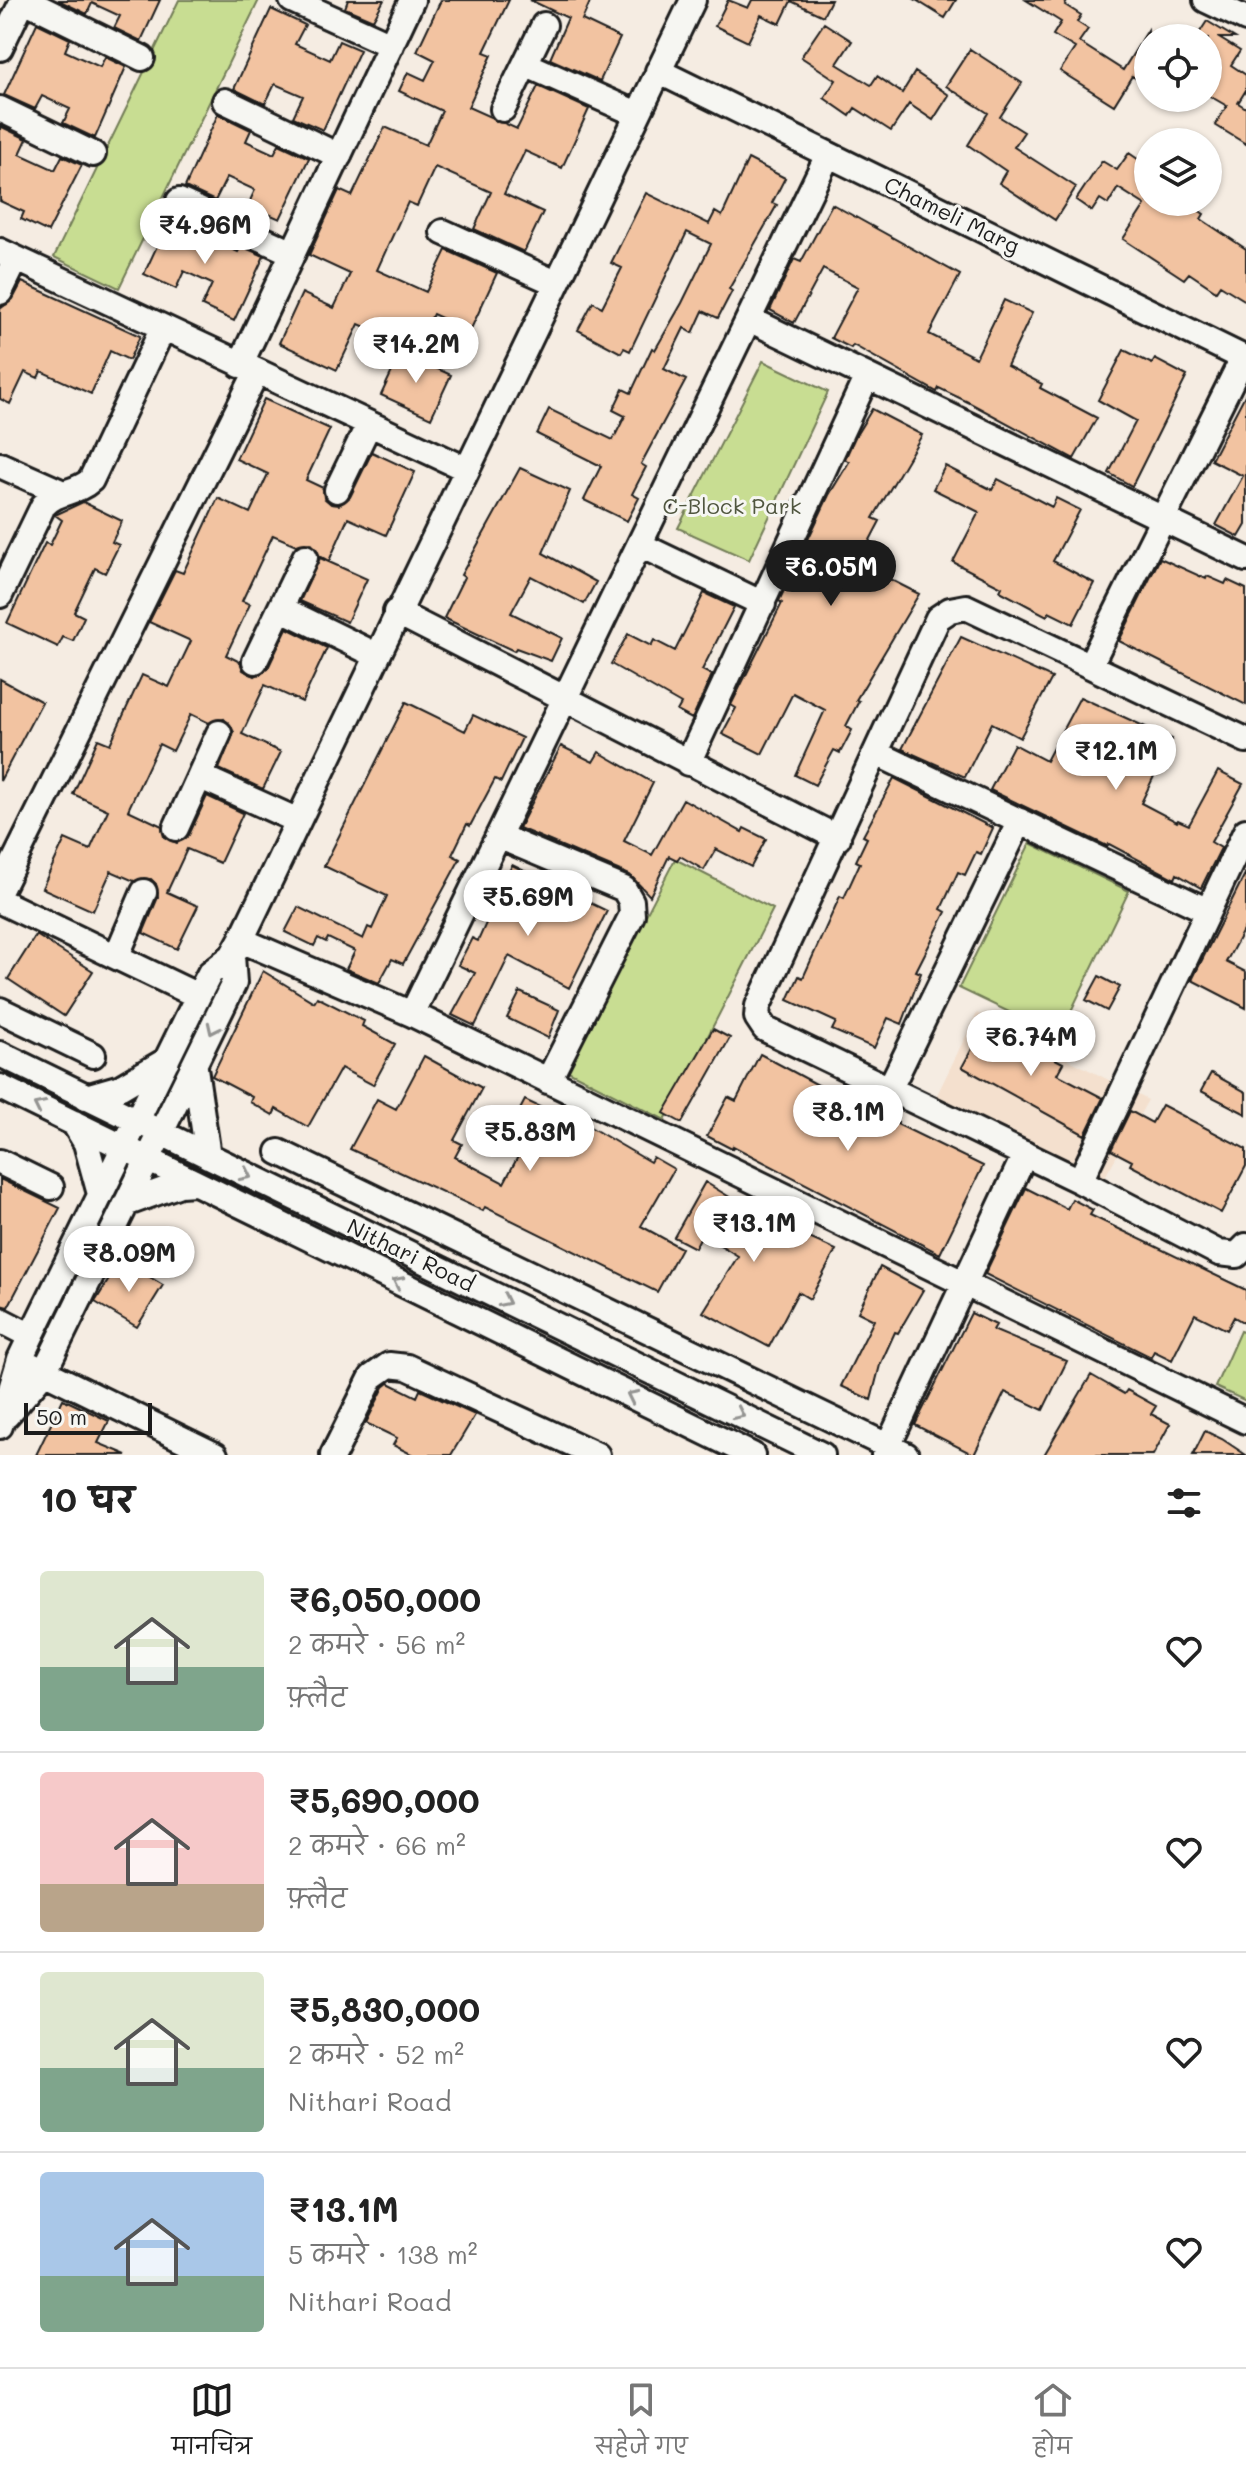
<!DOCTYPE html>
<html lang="hi">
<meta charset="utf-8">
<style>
:root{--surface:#fff;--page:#f6f6f6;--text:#222;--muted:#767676;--line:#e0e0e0;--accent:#1c1c1c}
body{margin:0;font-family:Mali,"Playpen Sans Deva",sans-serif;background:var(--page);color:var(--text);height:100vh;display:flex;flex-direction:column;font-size:30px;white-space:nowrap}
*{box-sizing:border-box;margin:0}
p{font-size:26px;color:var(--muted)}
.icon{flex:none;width:44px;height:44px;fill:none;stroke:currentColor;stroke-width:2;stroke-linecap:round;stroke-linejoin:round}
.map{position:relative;height:1455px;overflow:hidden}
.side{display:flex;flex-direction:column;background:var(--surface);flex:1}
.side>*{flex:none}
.buttons{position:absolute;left:1134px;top:24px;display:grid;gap:16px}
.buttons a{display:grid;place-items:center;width:88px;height:88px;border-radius:50%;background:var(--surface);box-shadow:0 2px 6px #0004;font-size:40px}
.scale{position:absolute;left:24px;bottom:20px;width:128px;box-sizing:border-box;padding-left:8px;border:4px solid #1c1c1c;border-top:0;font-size:22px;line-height:28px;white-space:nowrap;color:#1c1c1c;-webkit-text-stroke:6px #f6f6f2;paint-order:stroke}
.price{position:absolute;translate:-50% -68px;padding:0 18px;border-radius:28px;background:#fff;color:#222;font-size:26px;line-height:52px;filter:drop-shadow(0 2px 4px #0008)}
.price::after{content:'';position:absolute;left:50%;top:48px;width:24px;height:18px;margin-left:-12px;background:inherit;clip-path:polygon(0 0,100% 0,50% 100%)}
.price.active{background:var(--accent);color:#fff}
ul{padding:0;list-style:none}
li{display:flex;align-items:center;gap:24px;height:200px;padding:0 40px}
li+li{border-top:2px solid var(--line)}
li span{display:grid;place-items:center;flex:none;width:224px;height:160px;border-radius:8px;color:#555}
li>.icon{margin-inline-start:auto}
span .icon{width:96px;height:96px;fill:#fffc;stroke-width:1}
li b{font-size:34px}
h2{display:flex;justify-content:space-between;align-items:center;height:96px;padding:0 40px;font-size:34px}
.dock{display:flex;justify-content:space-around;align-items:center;height:112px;border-top:2px solid var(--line);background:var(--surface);font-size:22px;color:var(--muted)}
.dock a{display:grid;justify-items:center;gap:4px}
.dock .active{color:var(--accent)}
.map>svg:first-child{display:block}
</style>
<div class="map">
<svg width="1246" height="1455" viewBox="0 0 1246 1455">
<rect width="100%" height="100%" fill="#f5ece2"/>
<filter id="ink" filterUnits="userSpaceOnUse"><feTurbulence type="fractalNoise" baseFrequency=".0125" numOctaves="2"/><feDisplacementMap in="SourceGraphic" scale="16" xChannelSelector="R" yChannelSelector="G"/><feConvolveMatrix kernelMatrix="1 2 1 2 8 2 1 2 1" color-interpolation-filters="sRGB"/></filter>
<g filter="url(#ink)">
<!-- built -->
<path fill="#f4e0ce" d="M977,1013L1148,1100L1101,1184L933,1103Z"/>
<!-- green -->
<path fill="#c8dd92" stroke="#727c57" stroke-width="2" d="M179,0H259L119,288L54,257Z
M763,361L828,392L749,560L678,528Z
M1030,843L1129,891L1059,1036L959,988Z
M675,859L773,909L665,1120L566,1070Z
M1240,1331L1246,1333V1401L1215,1387Z"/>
<!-- building -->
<path fill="#f2c3a1" stroke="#1c1c1c" stroke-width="2" d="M58,0H160L141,41L114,28L120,16L92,3L87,14Z
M348,0H384L373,20L345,8Z
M441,0H509L484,52L492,55L468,107L517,129L538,86L589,109L562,168L525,151L504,194L543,212L524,252L474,229L491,192L435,167L417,206L408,202L377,270L426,292L446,250L497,273L470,331L433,314L416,350L359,324L337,370L279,343L302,293L334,308L350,274L309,255L339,190L352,196L385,127L426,145L442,111L399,91L408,72L425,80L435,60L417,51Z
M530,0H591L582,20L620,38L600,81L550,59L568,18Z
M728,0L748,8L752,0H831L823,16L791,1L780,24L761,15L748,42L715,26Z
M916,0H956L945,18Z
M1026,0H1068L1065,5L1081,15L1077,22L1088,29L1079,42L1123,70L1148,30V86L1132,76L1114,105L1060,71L1075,48L1053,35L1061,22Z
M271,9L305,25L295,44L330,60L339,41L360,50L323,130L293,117L303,96L275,84L265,104L234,89Z
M1207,21L1235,38H1219L1240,51L1231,65L1246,75V90L1238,103L1246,108V144L1215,125L1227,106L1208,95V38H1196Z
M37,23L70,39L65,51L100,67L105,57L126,67L95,138L63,123L70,109L42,96L35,109L4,95Z
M824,23L852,41L837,64L871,85L877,76L902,93L915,72L949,95L933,120L909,104L891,131L855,108L850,116L824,98L836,80L801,57Z
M970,49L1022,83L1000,117L1024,132L1014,147L1076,187L1055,220L999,183L1006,171L968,145L988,113L946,86Z
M218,114L251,130L246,141L274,154L279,144L309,158L280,219L248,205L255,190L227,177L215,201L185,187Z
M0,126L27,139L20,154L55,170L62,156L82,165L48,232L21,219L24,212L0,201Z
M1129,153L1148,166V202H1186L1204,214L1201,219L1246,249V301L1220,285L1216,291L1189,273L1184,279L1123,239L1145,205L1118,188L1108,204L1100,199L1092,211L1076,200L1102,161L1117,170Z
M748,159L785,178L772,203L777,205L729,289L732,291L718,318L703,311L693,333L684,328L664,369L686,380L641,464L646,467L632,494L639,498L627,521L584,500L601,466L537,434L549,409L613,440L625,416L613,410L623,389L631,393L652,348L655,350L682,303L711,244L687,232L630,351L624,348L621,353L578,330L593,302L602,307L622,268L611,263L646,193L709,224L715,212L722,216Z
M832,204L960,275L929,334L976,358L1004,300L1032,313L1007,366L1042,384L1040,388L1097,418L1074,459L970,403L939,388L937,392L853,345L851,348L831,338L858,287L823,269L794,323L770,310L794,259L801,262Z
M172,214L206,230L203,236L238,252L241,246L264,256L234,321L202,306L212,284L184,271L176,289L144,274Z
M22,282L140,336L129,360L110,351L91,394L41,371L38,378L25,372L10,404L0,399V309L13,299Z
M1124,350L1152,364L1155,359L1187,376L1132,486L1109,473L1136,421L1098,400Z
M401,352L451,375L431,418L381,395Z
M1246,393V525L1239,537L1216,525L1243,476L1211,460Z
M264,399L330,429L306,480L323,488L324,498L331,504L339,505L350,497L372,452L415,472L386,535L348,518L329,561L320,556L311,543L296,545L273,535L242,601L250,604L226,655L240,662L243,670L255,676L268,668L287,628L327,648L302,702L265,685L242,734L281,752L263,789L219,769L234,732L224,719L209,723L191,714L173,751L159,744L128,810L162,826L164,837L177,843L189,835L207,796L243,813L220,863L187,849L167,892L198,906L177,949L143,933L158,897L156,884L151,879L134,881L111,871L93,911L42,888L65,839L90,850L108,810L73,794L98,739L110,744L142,675L169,687L191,641L149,622L175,570L183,573L218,498L250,513L268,474L236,459Z
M872,409L922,435L873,518L880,521L858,563L919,594L856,700L859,701L846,726L852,730L840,753L834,750L815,785L795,775L825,710L793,693L762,754L722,734L736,708L731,705L782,603L779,601L829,495L849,462L845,459L855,437Z
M945,466L992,490L998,479L1052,507L1056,498L1080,510L1053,561L1094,583L1073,624L1049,612L1047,616L1032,608L1000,591L1002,587L953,562L979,512L933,489Z
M520,468L570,491L543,553L596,582L584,604L531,576L511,613L562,638L551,661L516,648L514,651L444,618L464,577L461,575Z
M83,502L122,521L112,542L119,545L105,573L95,568L74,612L84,617L73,641L63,637L58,647L7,623L45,543L50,545L62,520L55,515Z
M320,558L367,579L347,622L300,601Z
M1160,558L1206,579L1207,576L1225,584L1227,580L1246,589V705L1119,641Z
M704,593L734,607L702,670L712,675L692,719L677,711L681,704L611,664L628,634L651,646L654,640L675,651Z
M961,637L1052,678L1020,738L992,723L965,777L902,749Z
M0,679L42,702L0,781Z
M1080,697L1172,739L1141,803L1177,822L1178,820L1189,825L1218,771L1243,784L1211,842L1221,848L1201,888L1177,874L1175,879L1109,844L1107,846L990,790L1014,744L1046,761Z
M406,702L465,731L473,715L522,738L501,782L495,779L470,826L467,824L452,855L460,859L403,964L392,959L379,983L346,969L355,951L328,938L326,942L318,938L314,946L285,932L298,907L363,939L368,927L372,929L387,896L324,866Z
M561,746L593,762L599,752L653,783L624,841L652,855L683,799L742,832L744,828L766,839L751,867L716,849L704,870L680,856L677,860L669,856L650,896L630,875L519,828Z
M894,778L993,828L981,854L976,852L965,875L958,872L941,909L946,912L916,971L921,973L902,1024L888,1018L874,1048L832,1030L836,1022L788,1000L799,976L803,978L840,896L844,898L860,863L856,861L867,838L863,836Z
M512,865L607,911L569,988L509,956L475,1026L452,1015L475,973L458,965L472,938L478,941Z
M1246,872V925L1226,962L1246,972V1008L1192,980Z
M36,935L93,971L64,1016L8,979Z
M263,971L314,1002L317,997L364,1021L362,1026L395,1044L373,1085L341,1068L308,1127L276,1109L273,1115L250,1102L252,1097L212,1076Z
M1099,976L1120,987L1107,1011L1086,1000Z
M520,992L559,1010L548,1038L507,1018Z
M986,1023L1063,1063L1057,1074L1103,1098L1085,1135L962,1067Z
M713,1029L730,1038L682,1123L664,1113Z
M760,1054L831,1092L851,1099L854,1095L877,1107L875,1110L898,1122L897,1124L983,1166L940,1254L733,1146L732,1149L707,1136L728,1097L736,1101Z
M424,1056L482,1088L454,1140L462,1144L455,1157L504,1183L522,1149L504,1140L525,1100L588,1130L590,1127L650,1162L653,1157L674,1169L641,1226L681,1248L657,1292L485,1207L483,1211L350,1149L377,1099L396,1109Z
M1211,1073L1246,1092V1114L1201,1091Z
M1162,1105L1246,1149V1166L1221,1213L1130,1165L1132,1161L1111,1150L1130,1111L1152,1123Z
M0,1179L60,1208L8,1307L0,1305Z
M705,1182L785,1231L787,1228L836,1250L810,1299L798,1292L769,1347L703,1312L738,1256L702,1234L695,1248L674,1237Z
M1026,1188L1067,1209L1072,1199L1093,1210L1090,1215L1246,1290V1324L1234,1317L1227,1330L1195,1314L1172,1360L1154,1351L1151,1357L985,1274Z
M121,1260L163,1285L137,1327L95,1302Z
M880,1267L923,1290L898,1333L895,1332L880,1365L871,1400L841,1386L874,1320L858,1312Z
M971,1313L996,1325L993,1330L1067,1361L1043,1410L1005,1392L974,1455L915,1425Z
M1091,1375L1124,1394L1127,1390L1156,1406L1151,1414L1170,1424L1153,1455H1044Z
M389,1383L417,1397L420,1390L475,1415L451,1455H413L393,1445L397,1438L366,1423L384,1387Z
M63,1399L109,1421L98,1443L127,1455H36Z
M1205,1431L1222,1439L1246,1455H1193Z"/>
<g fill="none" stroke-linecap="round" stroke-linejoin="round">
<!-- minor casing -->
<g stroke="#1c1c1c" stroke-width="30">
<path id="minor" d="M24,0L142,58
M292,0L391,45
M1206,0L1246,19
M0,48L23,0
M525,64L544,25
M658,71L1246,359
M225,101L339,156
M0,109L93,154
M503,109L525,64L637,114
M179,201L293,253
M443,232L556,283
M0,251L466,469
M0,292L16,259
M751,320L1246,559
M240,365L412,0
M0,465L63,493
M337,490L368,426
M640,545L763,604
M0,595L43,506C57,490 76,494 91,480L163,328
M282,609L376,655
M396,612L838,838
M255,661L305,557
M1090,665L1243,358
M1246,740L966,607L950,610L938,618L758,1006L757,1017L765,1029L1080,1181L1219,1253L1237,1255L1246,1246
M876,753L1208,911
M688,763L867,376
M201,777L296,820
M176,828L219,733
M498,836L624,889L631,901L632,915L548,1081
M0,890L256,373
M0,901L198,996
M241,940L412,1014L1246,1421
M117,955L144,892
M0,1010L93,1055
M412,1014L828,155
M0,1054L822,1455
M195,1068L208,1156
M0,1087L752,1455
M890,1088L1020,821
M86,1097L121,1087L167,1060
M74,1123L86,1143L100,1194
M279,1152L906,1455
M0,1162L51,1187
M1080,1181L1246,831
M128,1203L180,1184L195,1183
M0,1320L31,1336
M31,1365L215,1455
M7,1415L44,1372L234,983L232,956
M0,1426L20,1359L31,1336L198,996L210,973L232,956L241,940L693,0
M333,1455L372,1377L389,1365L407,1367L597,1455
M884,1455L1025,1154"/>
</g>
<!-- minor -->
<use href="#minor" stroke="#f6f6f2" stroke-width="24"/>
</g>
<!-- one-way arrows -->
<defs><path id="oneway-chevron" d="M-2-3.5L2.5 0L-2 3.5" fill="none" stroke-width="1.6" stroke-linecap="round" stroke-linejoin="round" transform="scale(2)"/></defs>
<g stroke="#949492">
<use href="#oneway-chevron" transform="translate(213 1029) rotate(115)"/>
<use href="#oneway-chevron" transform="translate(39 1106) rotate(-154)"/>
<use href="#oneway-chevron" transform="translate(246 1175) rotate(26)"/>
<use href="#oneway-chevron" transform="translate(398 1282) rotate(-154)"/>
<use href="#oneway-chevron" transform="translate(505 1301) rotate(26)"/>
<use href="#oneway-chevron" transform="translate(632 1396) rotate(-154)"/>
<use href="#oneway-chevron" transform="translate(739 1414) rotate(26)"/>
</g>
</g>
<g text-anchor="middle" stroke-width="6" stroke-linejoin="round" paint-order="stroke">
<!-- street labels -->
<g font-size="22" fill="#1c1c1c" stroke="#f6f6f2">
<text transform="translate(952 215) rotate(26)" y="8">Chameli Marg</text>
<text transform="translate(411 1255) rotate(26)" y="8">Nithari Road</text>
</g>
<!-- park labels -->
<g font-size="22" fill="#50563f" stroke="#f6f6f2">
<text x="732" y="514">C-Block Park</text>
</g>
</g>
</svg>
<div class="buttons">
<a><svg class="icon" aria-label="locate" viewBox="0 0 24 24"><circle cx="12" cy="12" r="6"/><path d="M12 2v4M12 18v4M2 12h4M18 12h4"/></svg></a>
<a><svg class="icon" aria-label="layers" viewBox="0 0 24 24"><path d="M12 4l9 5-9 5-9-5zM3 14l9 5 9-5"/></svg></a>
</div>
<div class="scale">50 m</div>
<b class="price" style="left:205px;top:266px">₹4.96M</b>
<b class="price" style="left:416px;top:385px">₹14.2M</b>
<b class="price active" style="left:831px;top:608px">₹6.05M</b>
<b class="price" style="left:1116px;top:792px">₹12.1M</b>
<b class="price" style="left:528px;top:938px">₹5.69M</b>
<b class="price" style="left:1031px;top:1078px">₹6.74M</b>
<b class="price" style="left:848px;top:1153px">₹8.1M</b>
<b class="price" style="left:530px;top:1173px">₹5.83M</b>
<b class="price" style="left:754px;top:1264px">₹13.1M</b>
<b class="price" style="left:129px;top:1294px">₹8.09M</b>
</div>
<section class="side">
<h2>10 घर<svg class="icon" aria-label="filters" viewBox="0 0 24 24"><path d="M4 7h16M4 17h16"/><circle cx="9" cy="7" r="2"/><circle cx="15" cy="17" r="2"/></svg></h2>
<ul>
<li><span style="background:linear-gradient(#dfe7d0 60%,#7fa58c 0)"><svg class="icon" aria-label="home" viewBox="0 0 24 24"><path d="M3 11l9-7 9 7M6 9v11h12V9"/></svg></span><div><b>₹6,050,000</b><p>2 कमरे · 56 m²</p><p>फ़्लैट</p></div><svg class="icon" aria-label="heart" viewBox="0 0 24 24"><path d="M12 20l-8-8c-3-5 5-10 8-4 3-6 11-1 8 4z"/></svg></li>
<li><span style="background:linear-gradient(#f6c9c9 70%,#b9a48a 0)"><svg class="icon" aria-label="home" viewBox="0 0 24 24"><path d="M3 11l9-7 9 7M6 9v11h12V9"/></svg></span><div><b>₹5,690,000</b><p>2 कमरे · 66 m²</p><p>फ़्लैट</p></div><svg class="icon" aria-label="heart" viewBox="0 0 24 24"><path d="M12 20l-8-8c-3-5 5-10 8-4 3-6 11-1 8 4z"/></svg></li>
<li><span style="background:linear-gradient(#dfe7d0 60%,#7fa58c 0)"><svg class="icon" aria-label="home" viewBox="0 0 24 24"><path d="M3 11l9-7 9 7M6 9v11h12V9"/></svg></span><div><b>₹5,830,000</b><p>2 कमरे · 52 m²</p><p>Nithari Road</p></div><svg class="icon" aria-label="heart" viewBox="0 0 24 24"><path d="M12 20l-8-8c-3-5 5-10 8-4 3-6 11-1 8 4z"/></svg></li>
<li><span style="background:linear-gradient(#a9c7e8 65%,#7fa58c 0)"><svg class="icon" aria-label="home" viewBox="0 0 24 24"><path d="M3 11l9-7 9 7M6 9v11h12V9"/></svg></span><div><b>₹13.1M</b><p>5 कमरे · 138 m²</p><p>Nithari Road</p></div><svg class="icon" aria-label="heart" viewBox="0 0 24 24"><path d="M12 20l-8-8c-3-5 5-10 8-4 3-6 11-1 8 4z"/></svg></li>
</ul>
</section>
<nav class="dock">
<a class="active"><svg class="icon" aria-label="map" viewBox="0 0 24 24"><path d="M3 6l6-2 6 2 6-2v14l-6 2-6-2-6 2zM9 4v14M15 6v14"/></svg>मानचित्र</a>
<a><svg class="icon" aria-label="saved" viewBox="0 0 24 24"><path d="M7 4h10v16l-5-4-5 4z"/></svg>सहेजे गए</a>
<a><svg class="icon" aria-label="home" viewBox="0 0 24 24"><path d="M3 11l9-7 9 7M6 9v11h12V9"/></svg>होम</a>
</nav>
